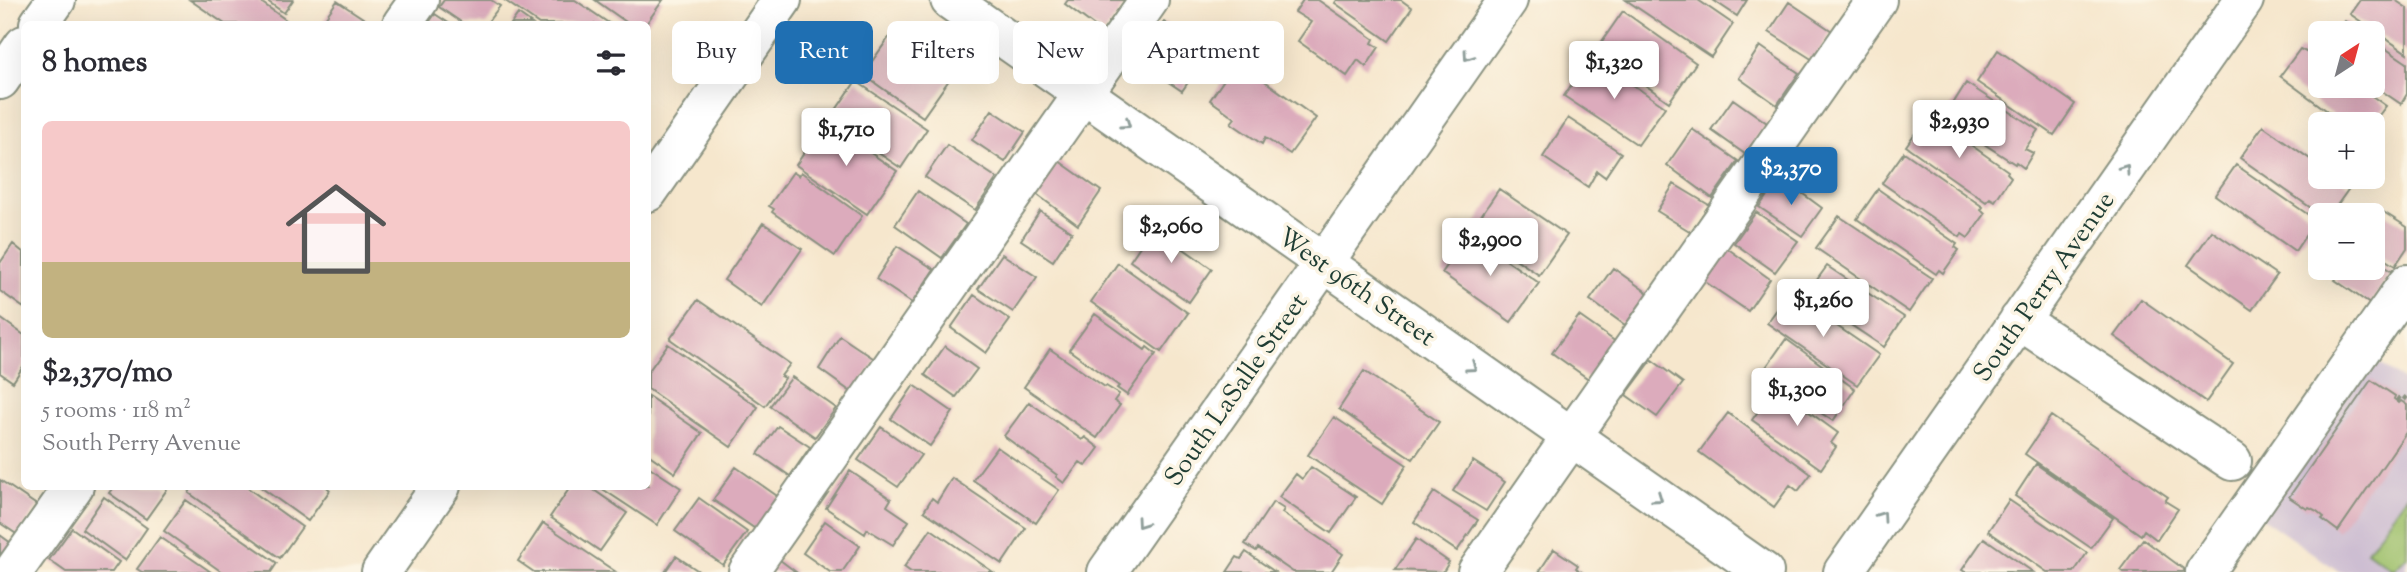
<!DOCTYPE html>
<meta charset="utf-8">
<style>
:root{--surface:#fff;--page:#f2f2f3;--text:#2b2b33;--muted:#7c7c81;--accent:#1f6fb2}
body{margin:0;font-family:"Sorts Mill Goudy",serif;background:var(--page);color:var(--text);height:100vh;display:flex;flex-direction:column;font-size:26px;white-space:nowrap}
*{box-sizing:border-box;margin:0}
p{font-size:23px;color:var(--muted)}
.icon{flex:none;width:38px;height:38px;fill:none;stroke:currentColor;stroke-width:2;stroke-linecap:round;stroke-linejoin:round}
.map{position:relative;flex:1;overflow:hidden}
.panel{position:absolute;left:21px;top:21px;width:630px;height:469px;display:flex;flex-direction:column;background:var(--surface);border-radius:10px;box-shadow:0 7px 28px #0002}
.panel>*{flex:none}
.banner{position:absolute;left:672px;top:21px;width:665px;height:63px;display:flex;gap:14px}
.needle{width:46px;rotate:36deg}
.controls{position:absolute;left:2308px;top:21px;display:grid;gap:14px}
.controls a{display:grid;place-items:center;width:77px;height:77px;border-radius:10px;background:var(--surface);box-shadow:0 7px 28px #0002;font-size:35px}
.price{position:absolute;translate:-50% -60px;padding:0 16px;border-radius:7px;background:#fff;color:#222;font-size:23px;line-height:46px;filter:drop-shadow(0 2px 4px #0008)}
.price::after{content:'';position:absolute;left:50%;top:42px;width:21px;height:16px;margin-left:-10px;background:inherit;clip-path:polygon(0 0,100% 0,50% 100%)}
.price.active{background:var(--accent);color:#fff}
ul{padding:0;list-style:none}
li{display:grid;align-content:center;gap:14px;height:371px;padding:0 21px}
li span{display:grid;place-items:center;height:217px;border-radius:10px;color:#555}
li>.icon{margin-inline-start:auto}
span .icon{width:126px;height:126px;fill:#fffc;stroke-width:1}
li b{font-size:30px}
h2{display:flex;justify-content:space-between;align-items:center;height:84px;padding:0 21px;font-size:30px}
.tag{padding:0 24px;border-radius:10px;background:var(--surface);box-shadow:0 7px 28px #0002;font-size:24px;line-height:63px}
.tag.active{background:var(--accent);color:#fff}
.map>svg:first-child{display:block}
</style>
<div class="map">
<svg width="2407" height="572" viewBox="0 0 2407 572">
<rect width="100%" height="100%" fill="#fcf5e5"/>
<filter id="ink" filterUnits="userSpaceOnUse"><feTurbulence type="fractalNoise" baseFrequency=".0143" numOctaves="2"/><feDisplacementMap in="SourceGraphic" scale="14" xChannelSelector="R" yChannelSelector="G"/><feConvolveMatrix kernelMatrix="1 2 1 2 8 2 1 2 1" color-interpolation-filters="sRGB"/></filter>
<filter id="wash" filterUnits="userSpaceOnUse"><feTurbulence type="fractalNoise" baseFrequency=".00686" numOctaves="4" result="noise"/><feDisplacementMap in="SourceGraphic" scale="28" xChannelSelector="R" yChannelSelector="G"/><feGaussianBlur stdDeviation="1.57" result="paint"/><feColorMatrix in="noise" values="0 0 0 0 0 0 0 0 0 0 0 0 0 0 0 0 0 1.4 0 .05"/><feComposite in="paint" operator="in"/></filter>
<g filter="url(#wash)">
<rect width="100%" height="100%" fill="#f6e7cd"/>
<!-- industrial -->
<path fill="#cdbed2" d="M2368,356L2407,382V572H2340L2249,509Z"/>
<!-- green -->
<path fill="#9dc06a" stroke="#5e7e4f" stroke-width="2" d="M2407,495V556L2393,570L2367,551Z"/>
<g id="blocks">
<!-- building -->
<path fill="#dcabbc" d="M190,0H258L286,20L283,24H225Z
M266,0H293L284,13Z
M444,0H491L500,6L486,24H464L439,7Z
M504,0H575L610,24H539Z
M595,0H663L646,24H629Z
M1068,0H1128L1104,33L1065,4Z
M1303,0H1318L1374,39L1372,43L1379,47L1366,67L1358,60L1347,76L1298,41L1311,22L1295,12Z
M1337,0H1401L1412,8L1389,41L1335,3Z
M1626,0H1698L1733,24L1711,57Z
M1713,0H1747L1737,16Z
M2360,0H2395L2407,8V53L2350,14Z
M337,1L372,24H321Z
M1789,2L1832,31L1813,60L1769,32Z
M1623,11L1696,63L1669,102L1596,50Z
M435,14L450,24H428Z
M518,14L532,24H511Z
M2345,21L2363,33H2336Z
M1164,22L1209,52L1182,91L1137,61Z
M890,36L899,43L898,44L949,80L923,117L872,81L861,77Z
M2373,40L2407,63V94L2401,104L2373,85Z
M1760,46L1799,73L1777,105L1739,78Z
M2300,49L2308,53L2310,51L2320,59V86H2358L2386,106L2372,124H2345L2280,76Z
M1998,50L2075,104L2054,135L1977,82Z
M1591,56L1665,107L1638,145L1564,96Z
M1237,61L1316,118L1290,154L1265,138L1262,144L1231,123L1235,118L1210,100Z
M856,81L927,129L901,168L829,120Z
M1966,83L2038,130L2025,149L2033,153L2024,168L2016,162L2015,164L1944,118Z
M1733,99L1767,123L1745,154L1711,130Z
M992,110L1025,132L1005,162L972,140Z
M1928,115L2008,171L2007,173L2011,177L1995,201L1990,198L1986,202L1906,146Z
M1568,118L1621,153L1605,177L1597,171L1588,187L1543,157Z
M825,122L897,171L867,214L796,165Z
M2263,126L2320,166V177H2336L2350,187L2330,215H2321L2240,158Z
M1692,129L1738,161L1712,198L1667,165Z
M947,145L997,178L975,210L925,177Z
M1904,152L1983,207L1981,210L1985,214L1968,238L1962,234L1960,237L1882,183Z
M1059,161L1101,191L1078,225L1035,193Z
M2236,165L2316,220L2295,251L2215,195Z
M793,172L799,176L801,172L862,216L835,256L772,212L774,209L769,206Z
M1780,177L1822,208L1802,236L1759,207Z
M1674,184L1709,205L1691,232L1657,211Z
M1499,189L1567,235L1539,275L1472,229Z
M1878,189L1957,244L1955,247L1959,250L1943,273L1939,270L1936,274L1857,219Z
M918,191L966,224L942,258L895,225Z
M1040,211L1072,232L1053,261L1021,240Z
M2382,211L2407,227V248L2395,266L2373,252V224Z
M1756,212L1798,241L1775,272L1734,243Z
M1839,216L1932,278L1909,312L1816,248Z
M763,223L802,249L762,307L724,280Z
M1153,227L1212,269L1189,302L1130,261Z
M2212,231L2277,275L2252,310L2188,265Z
M1469,234L1539,283L1511,322L1442,273Z
M13,244L24,253V308L0,291V263Z
M897,246L934,269L912,303L876,279Z
M1727,248L1770,279L1748,311L1704,281Z
M1002,254L1037,277L1013,312L978,289Z
M2373,259L2392,272L2370,304L2335,280L2344,268H2373Z
M1118,263L1188,313L1161,352L1091,302Z
M1827,266L1904,317L1884,347L1806,295Z
M1613,268L1648,293L1625,325L1590,300Z
M1789,293L1879,355L1857,385L1767,323Z
M974,295L1010,320L986,353L951,328Z
M2141,299L2233,364L2206,402L2114,336Z
M698,300L790,364L781,376L785,378L765,406L670,339Z
M1095,314L1145,350L1147,347L1156,354L1127,395L1117,388L1119,386L1069,350Z
M1579,316L1616,342L1590,380L1552,353Z
M0,318L24,335V365L13,382L0,373Z
M840,336L876,360L854,394L819,369Z
M1786,339L1855,389L1833,421L1762,373Z
M668,344L758,407L731,447L648,389V372Z
M945,346L977,369L956,397L925,375Z
M1050,349L1105,387L1106,386L1119,394L1114,401L1120,405L1097,438L1024,387Z
M1652,360L1683,383L1657,417L1626,395Z
M1364,371L1439,422L1413,459L1339,409Z
M792,377L836,408L815,437L770,406Z
M2371,380L2395,396L2394,399L2399,403L2401,401L2407,405V431L2338,531L2322,519L2324,517L2317,511L2309,507L2307,509L2289,497Z
M914,385L953,412L930,446L891,419Z
M1775,387L1838,433L1831,443L1836,447L1821,469L1752,420Z
M648,396L702,433L675,473L648,454Z
M1029,402L1082,440L1085,437L1099,448L1086,466L1080,462L1064,483L1056,477L1057,475L1004,436Z
M1728,413L1811,474L1798,491L1790,485L1774,507L1699,452Z
M2051,416L2168,497L2165,501L2178,509L2157,540L2144,530L2141,535L2025,454Z
M1334,417L1407,465L1382,504L1308,455Z
M778,426L810,447L790,476L758,454Z
M881,427L921,455L898,487L858,460Z
M997,447L1059,490L1036,523L973,480Z
M1473,461L1505,482L1486,511L1453,491Z
M2036,464L2113,518L2091,548L2015,496Z
M648,466L681,488L657,525L598,486H648Z
M736,467L780,498L757,530L713,500Z
M1311,467L1356,497L1331,533L1279,497L1296,474L1302,479Z
M850,471L891,499L887,506L909,521L893,545L867,529L865,534L826,508Z
M952,478L1026,528L1002,564L924,511L932,498L937,502Z
M0,480L38,506L18,535L0,523Z
M114,486H166L168,488L146,519L109,493Z
M193,486H245L302,527L280,558L189,493Z
M259,486H326L330,490L308,521Z
M571,486H588L627,513L600,551L550,517Z
M1434,492L1478,520L1457,551L1414,522Z
M104,497L147,528L125,560L82,529Z
M699,498L747,532L723,565L675,531Z
M186,500L277,563L271,572H222L164,531Z
M2009,500L2087,553L2074,572H2047L1988,531Z
M1273,502L1284,509L1282,513L1343,554L1331,572H1293L1258,548L1256,551L1245,544Z
M825,521L860,546L842,572H830L803,553Z
M543,523L616,572H534L518,561Z
M72,528L119,562L112,572H66L49,560Z
M931,529L993,572H911L904,567Z
M0,535L15,546L0,568Z
M160,537L211,572H142L137,569Z
M1984,538L2033,572H1965L1962,570Z
M1416,539L1449,562L1443,572L1395,570Z
M2143,539L2185,570L2183,572H2123L2120,570Z
M1554,549L1578,565L1576,568L1582,572H1539Z
M1246,552L1275,572H1227L1237,557L1241,559Z
M676,556L700,572H665Z
M780,560L796,572H771Z"/>
</g>
</g>
<g filter="url(#ink)">
<use href="#blocks" fill-opacity="0" stroke="#8a9280" stroke-width="2"/>
<g fill="none" stroke-linecap="round" stroke-linejoin="round">
<!-- minor casing -->
<g stroke="#8a9280" stroke-width="42">
<path id="minor" d="M950,0L1764,572
M39,24L56,0
M402,24L419,0
M0,80L24,45
M648,192L782,0
M2019,320L2232,461
M13,572L74,486
M381,572L441,486
M748,572L1149,0
M1107,572L1508,0
M1477,572L1877,0
M1843,572L2244,0
M2205,572L2407,284"/>
</g>
<!-- path -->
<path stroke="#8a9280" stroke-width="4.5" stroke-dasharray="5 5" stroke-linecap="butt" d="M2397,401L2401,395L2407,400"/>
<!-- minor -->
<use href="#minor" stroke="#fff" stroke-width="38"/>
</g>
<!-- one-way arrows -->
<defs><path id="oneway-chevron" d="M-2-3.5L2.5 0L-2 3.5" fill="none" stroke-width="1.6" stroke-linecap="round" stroke-linejoin="round" transform="scale(1.75)"/></defs>
<g stroke="#8f9e9a">
<use href="#oneway-chevron" transform="translate(1468 56) rotate(125)"/>
<use href="#oneway-chevron" transform="translate(1126 124) rotate(35)"/>
<use href="#oneway-chevron" transform="translate(2125 169) rotate(-55)"/>
<use href="#oneway-chevron" transform="translate(1472 367) rotate(35)"/>
<use href="#oneway-chevron" transform="translate(1658 498) rotate(35)"/>
<use href="#oneway-chevron" transform="translate(1882 516) rotate(-55)"/>
<use href="#oneway-chevron" transform="translate(1141 523) rotate(125)"/>
</g>
</g>
<g text-anchor="middle" stroke-width="7" stroke-linejoin="round" paint-order="stroke">
<!-- street labels -->
<g font-size="26" fill="#1f3d34" stroke="#fcf5e5">
<text transform="translate(1357 286) rotate(35)" y="9">West 96th Street</text>
<text transform="translate(2043 286) rotate(-55)" y="9">South Perry Avenue</text>
<text transform="translate(1235 389) rotate(-55)" y="9">South LaSalle Street</text>
</g>
</g>
</svg>
<div class="controls">
<a><svg class="needle" viewBox="-14 -14 28 28"><path d="M0-13l5 13h-10z" fill="#e53935"/><path d="M0 13l5-13h-10z" fill="#7c7c81"/></svg></a>
<a>+</a>
<a>−</a>
</div>
<b class="price" style="left:1614px;top:101px">$1,320</b>
<b class="price" style="left:1959px;top:160px">$2,930</b>
<b class="price" style="left:846px;top:168px">$1,710</b>
<b class="price active" style="left:1791px;top:207px">$2,370</b>
<b class="price" style="left:1171px;top:265px">$2,060</b>
<b class="price" style="left:1490px;top:278px">$2,900</b>
<b class="price" style="left:1823px;top:339px">$1,260</b>
<b class="price" style="left:1797px;top:428px">$1,300</b>
<div class="banner">
<a class="tag">Buy</a>
<a class="tag active">Rent</a>
<a class="tag">Filters</a>
<a class="tag">New</a>
<a class="tag">Apartment</a>
</div>
<section class="panel">
<h2>8 homes<svg class="icon" aria-label="filters" viewBox="0 0 24 24"><path d="M4 7h16M4 17h16"/><circle cx="9" cy="7" r="2"/><circle cx="15" cy="17" r="2"/></svg></h2>
<ul>
<li><span style="background:linear-gradient(#f6c9c9 65%,#c2b280 0)"><svg class="icon" aria-label="home" viewBox="0 0 24 24"><path d="M3 11l9-7 9 7M6 9v11h12V9"/></svg></span><div><b>$2,370/mo</b><p>5 rooms · 118 m²</p><p>South Perry Avenue</p></div></li>
</ul>
</section>
</div>
